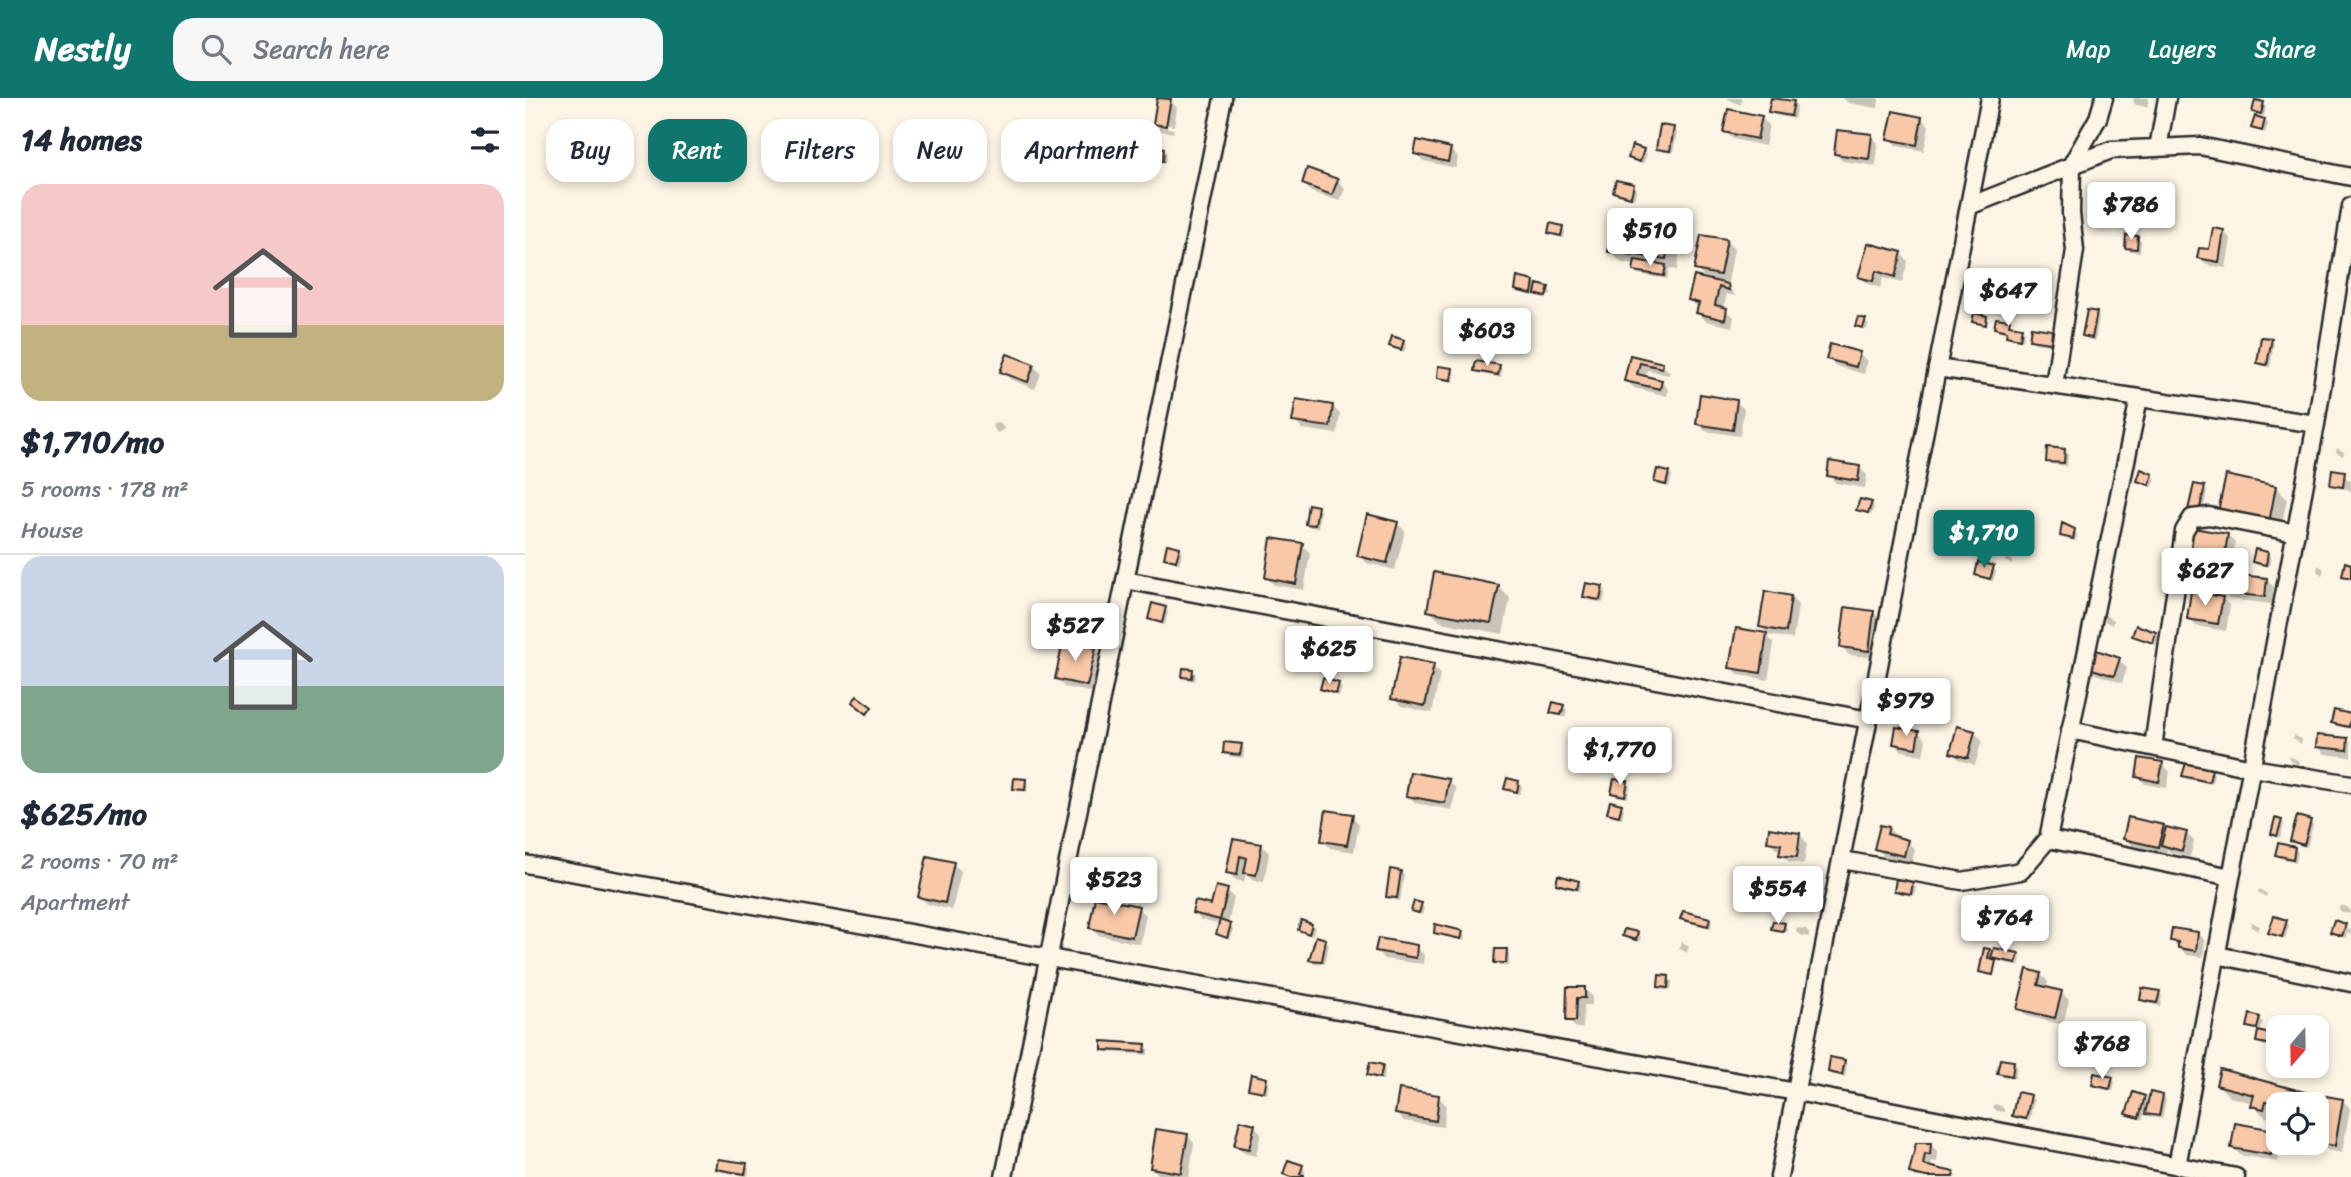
<!DOCTYPE html>
<meta charset="utf-8">
<style>
:root{--surface:#fff;--page:#f6f6f7;--text:#1f2937;--muted:#747a83;--line:#e0e1e3;--accent:#0f766e}
body{margin:0;font-family:Sriracha,sans-serif;background:var(--page);color:var(--text);height:100vh;display:flex;flex-direction:column;font-size:26px;white-space:nowrap}
*{box-sizing:border-box;margin:0}
p{font-size:23px;color:var(--muted)}
.icon{flex:none;width:38px;height:38px;fill:none;stroke:currentColor;stroke-width:2;stroke-linecap:round;stroke-linejoin:round}
.map{position:relative;flex:1;overflow:hidden}
.drawer{display:flex;flex-direction:column;background:var(--surface);width:525px}
.drawer>*{flex:none}
.hud{position:absolute;left:21px;top:21px;width:665px;height:63px;display:flex;gap:14px}
.needle{width:46px;rotate:200deg}
.controls{position:absolute;left:1741px;top:917px;display:grid;gap:14px}
.controls a{display:grid;place-items:center;width:63px;height:63px;border-radius:14px;background:var(--surface);box-shadow:0 4px 10px #0003;font-size:35px}
.price{position:absolute;translate:-50% -60px;padding:0 16px;border-radius:7px;background:#fff;color:#222;font-size:23px;line-height:46px;filter:drop-shadow(0 2px 4px #0008)}
.price::after{content:'';position:absolute;left:50%;top:42px;width:21px;height:16px;margin-left:-10px;background:inherit;clip-path:polygon(0 0,100% 0,50% 100%)}
.price.selected{background:var(--accent);color:#fff}
ul{padding:0;list-style:none}
li{display:grid;align-content:center;gap:14px;height:371px;padding:0 21px}
li+li{border-top:2px solid var(--line)}
li span{display:grid;place-items:center;height:217px;border-radius:21px;color:#555}
li>.icon{margin-inline-start:auto}
span .icon{width:126px;height:126px;fill:#fffc;stroke-width:1}
li b{font-size:30px}
h2{display:flex;justify-content:space-between;align-items:center;height:84px;padding:0 21px;font-size:30px}
.tag{padding:0 24px;border-radius:21px;background:var(--surface);box-shadow:0 4px 10px #0003;font-size:24px;line-height:63px}
.tag.selected{background:var(--accent);color:#fff}
header{display:flex;align-items:center;gap:42px;box-sizing:border-box;height:98px;padding:0 35px;background:var(--accent);color:#fff}
header strong{font-size:33px}
nav{display:flex;gap:38px;margin-inline-start:auto;font-size:24px}
.search{width:490px;height:63px;background:var(--page);display:flex;align-items:center;gap:18px;box-sizing:border-box;padding:0 24px;border-radius:21px;color:var(--muted);font-size:26px}
main{display:flex;flex:1;min-height:0}
.map>svg:first-child{display:block}
</style>
<header>
<strong>Nestly</strong>
<div class="search"><svg class="icon" aria-label="search" viewBox="0 0 24 24"><circle cx="10" cy="10" r="6"/><path d="M15 15l6 6"/></svg>Search here</div>
<nav><a>Map</a><a>Layers</a><a>Share</a></nav>
</header>
<main>
<section class="drawer">
<h2>14 homes<svg class="icon" aria-label="filters" viewBox="0 0 24 24"><path d="M4 7h16M4 17h16"/><circle cx="9" cy="7" r="2"/><circle cx="15" cy="17" r="2"/></svg></h2>
<ul>
<li><span style="background:linear-gradient(#f6c9c9 65%,#c2b280 0)"><svg class="icon" aria-label="home" viewBox="0 0 24 24"><path d="M3 11l9-7 9 7M6 9v11h12V9"/></svg></span><div><b>$1,710/mo</b><p>5 rooms · 178 m²</p><p>House</p></div></li>
<li><span style="background:linear-gradient(#c9d6e8 60%,#7fa58c 0)"><svg class="icon" aria-label="home" viewBox="0 0 24 24"><path d="M3 11l9-7 9 7M6 9v11h12V9"/></svg></span><div><b>$625/mo</b><p>2 rooms · 70 m²</p><p>Apartment</p></div></li>
</ul>
</section>
<div class="map">
<svg width="1826" height="1079" viewBox="0 0 1826 1079">
<rect width="100%" height="100%" fill="#fcf5e5"/>
<filter id="ink" filterUnits="userSpaceOnUse"><feTurbulence type="fractalNoise" baseFrequency=".0143" numOctaves="2"/><feDisplacementMap in="SourceGraphic" scale="14" xChannelSelector="R" yChannelSelector="G"/><feConvolveMatrix kernelMatrix="1 2 1 2 8 2 1 2 1" color-interpolation-filters="sRGB"/></filter>
<g filter="url(#ink)">
<!-- shadow -->
<path fill="#0003" d="M1217,0L1216,7L1203,1V0Z
M1248,0L1268,4L1272,8L1269,21L1249,17L1245,13Z
M1318,0H1353L1354,2L1353,10L1323,5Z
M1609,0H1624L1622,9L1611,7L1608,3Z
M1727,0H1737L1735,5L1741,9L1739,18L1729,13L1731,2Z
M645,2L652,10L649,28L636,25V29L649,31L648,35L637,33L629,25Z
M1236,20L1244,27L1240,48L1208,41L1200,34Z
M1397,21L1404,28L1399,53L1372,48L1364,40Z
M1740,22L1743,26L1740,35L1728,29Z
M1148,31L1152,34L1148,55L1136,53L1133,50Z
M1346,37L1353,45L1351,68L1318,63L1310,56Z
M638,52L642,55L640,65L625,63L622,60Z
M926,52L933,59L931,70L899,63L891,55Z
M1118,53L1122,56L1118,66L1105,59Z
M812,82L820,90L815,103L786,94L779,86Z
M1108,87L1112,91L1109,101L1093,97L1090,94Z
M1037,129L1040,133L1039,140L1029,138L1025,135Z
M1144,132L1156,143L1152,172L1144,171L1142,181L1113,176L1110,173L1111,167L1097,165L1085,153Z
M1698,133L1706,141L1701,170L1682,167L1674,160L1685,154Z
M1612,140L1616,143L1615,154L1605,153L1602,150Z
M1201,143L1209,151L1203,184L1198,183L1211,198L1202,196L1198,211L1209,219L1207,229L1181,223L1173,215L1174,211L1165,202L1182,182L1171,172Z
M1376,156L1383,163L1377,185L1358,180L1355,190L1343,186L1335,179Z
M1008,184L1023,191L1026,194L1025,198L1013,195V197L1010,194V198L995,195L991,192Z
M1571,216L1574,219L1570,243L1562,241L1559,238Z
M1340,223L1343,226L1342,232L1332,227Z
M1484,224L1487,229L1496,231L1499,234L1498,243L1486,241L1483,238V235L1474,233L1471,230Z
M1527,234L1530,237L1529,248L1509,245L1506,242Z
M1746,242L1749,245L1745,269L1737,268L1733,264Z
M878,243L882,246L879,254L866,247Z
M1334,256L1342,263L1339,276L1311,268L1303,261Z
M1106,259L1137,267L1145,274L1144,277L1122,272L1120,280L1136,283L1143,291L1142,298L1109,290L1101,282Z
M508,268L516,275L510,291L485,281L477,273Z
M974,269L977,272L976,280L954,275L951,272Z
M927,272L930,275L929,284L917,282L914,279Z
M1211,304L1219,311L1215,338L1180,333L1173,325Z
M807,308L815,316L812,336L777,331L769,323Z
M474,324L480,331L472,335L467,327Z
M1812,350L1819,354L1818,358L1811,354Z
M1539,352L1543,356L1542,368L1526,366L1523,363Z
M1334,370L1342,377L1340,390L1311,385L1304,377Z
M1143,375L1147,378L1144,389L1134,387L1131,383Z
M1819,375L1822,381L1826,382V394L1823,391L1811,390L1807,386Z
M1627,377L1631,381L1627,390L1614,383Z
M1679,389L1682,393L1677,417L1669,415Z
M1751,389L1762,401L1755,436L1707,426Z
M1346,405L1349,409L1346,417L1333,411Z
M792,410L795,413L793,430L785,429L782,425Z
M872,425L880,433L870,472L842,465L834,457Z
M1539,427L1552,436L1551,443L1540,440L1537,437Z
M1702,437L1710,445L1706,468L1674,463L1666,455Z
M777,447L785,455L779,492L749,487L741,479Z
M654,451L657,454L654,466L641,460Z
M1742,456L1746,459L1744,469L1732,467L1729,463Z
M1481,458L1487,462V467L1480,463Z
M1793,467L1799,471L1797,477L1792,473Z
M1468,470L1471,473L1468,483L1455,480L1452,476Z
M1741,482L1749,489L1747,506L1705,501L1697,494Z
M973,488L985,500L978,536L916,524L904,513Z
M1077,490L1081,493L1078,505L1063,502L1060,498Z
M1266,500L1273,507L1268,541L1244,537L1236,529Z
M1697,500L1705,508L1701,533L1671,528L1663,521Z
M640,511L643,514L640,527L625,521Z
M1348,515L1356,522L1351,560L1324,557L1317,549Z
M1578,516L1589,522L1587,527L1576,521Z
M1631,536L1634,539L1631,547L1609,537Z
M1241,537L1249,545L1243,582L1214,577L1206,569Z
M570,551L577,559L570,595L539,589L532,581Z
M1594,562L1602,570L1597,585L1568,575L1560,567Z
M908,568L915,576L907,615L876,608L868,600Z
M667,573L671,576L670,583L662,582L659,578Z
M813,587L817,590L814,598L797,591Z
M1038,609L1042,612L1040,620L1027,614Z
M1399,612L1403,616L1401,625L1382,621L1379,617Z
M1810,614L1826,617V631L1811,628L1808,624Z
M1393,634L1401,642L1398,657L1377,653L1369,645Z
M1449,634L1457,642L1450,667L1435,662L1427,655Z
M1769,637L1777,642L1776,646L1768,641Z
M1822,642L1826,645V659L1800,656L1792,648Z
M716,647L719,651L718,660L704,658L700,655Z
M1765,658L1774,663L1773,667L1764,662Z
M1638,666L1645,674L1642,690L1620,686L1613,678Z
M1686,672L1689,676L1687,686L1663,681L1659,677Z
M500,682L503,686L502,694L493,693L490,690Z
M923,683L931,690L927,712L891,705L883,698Z
M993,685L997,688L995,696L985,694L981,690Z
M1102,685L1105,688L1103,700L1092,698L1088,694Z
M1096,708L1099,711L1097,720L1088,718L1084,714Z
M827,718L834,726L829,754L805,750L798,742Z
M1756,723L1759,726L1755,740L1748,735Z
M1785,723L1788,727L1782,749L1770,746L1767,743Z
M1638,729L1641,733L1661,736L1669,743L1665,759L1645,754L1642,751L1641,756L1608,748L1600,740Z
M1363,731L1390,751L1387,765L1359,758L1351,750Z
M1275,737L1282,745L1279,766L1264,764L1256,756L1257,752L1251,751L1244,743Z
M709,743L736,747L744,755L739,784L728,782L721,775L719,784L711,782L703,775Z
M1770,751L1773,754L1771,764L1755,760L1752,756Z
M428,766L436,773L427,812L402,806L395,799Z
M875,774L879,778L875,803L866,801L862,798Z
M1053,784L1056,787L1055,793L1036,789L1033,785Z
M1387,785L1391,789L1389,798L1375,796L1371,793Z
M1734,791L1742,796L1741,799L1733,794Z
M702,793L709,800L703,826L708,831L705,842L693,836L696,827L676,822L669,814L688,809Z
M1264,805L1267,808L1266,813L1257,812L1254,808Z
M896,807L899,810L897,817L888,812Z
M1815,807L1822,809L1825,812L1824,816L1817,814L1814,811Z
M613,810L621,817L615,846L573,837L566,830Z
M1157,821H1184L1187,824L1186,830L1161,824Z
M1727,824L1735,828L1733,833L1725,828Z
M1761,824L1764,827L1760,841L1745,834Z
M787,827L790,830L787,838L775,832Z
M1259,827L1262,830L1261,835L1251,833L1248,830Z
M1820,828L1825,833L1826,829V838L1822,834L1821,840L1807,833Z
M1272,830L1281,831L1284,835V839L1275,837L1271,834Z
M911,834L937,835L940,838L939,843L914,837Z
M1112,835L1116,839L1114,844L1103,841L1099,838Z
M1673,835L1680,843L1678,859L1662,857L1647,843Z
M800,843L804,846L800,866L789,865L786,862Z
M1156,843L1164,848L1162,855L1154,850Z
M891,849L899,857L898,866L859,861L852,853Z
M981,853L984,856V868H975L971,864Z
M1464,853L1469,858L1493,857L1496,860L1494,868L1472,863L1467,858L1466,863L1469,864L1466,878L1459,876L1456,873Z
M1516,876L1523,884L1521,891L1536,895L1544,902L1538,927L1502,918L1494,911Z
M1143,879L1147,883L1146,892H1138L1135,889Z
M1044,890L1059,891L1067,898V907H1059L1058,930H1051L1043,922Z
M1634,895L1637,898L1635,908L1620,905L1617,901Z
M1734,921L1738,924L1735,935L1745,937L1749,942L1751,937L1754,938V949L1747,944L1746,949L1736,947L1733,943L1735,933L1724,928Z
M620,947L623,951V957L582,954L579,951Z
M1592,950L1602,955L1601,959L1591,955Z
M1319,963L1322,967L1320,979L1308,977L1305,974Z
M1489,965L1492,968L1490,980L1477,978L1474,974Z
M857,968L860,972L858,982L847,980L844,976Z
M1587,980L1590,984L1588,993L1572,990L1569,986Z
M741,981L744,985L742,996L729,993L725,990Z
M1693,987L1786,997L1798,1009L1794,1024H1792V1006H1754L1750,1022L1740,1019L1728,1007L1729,1005L1705,999Z
M1637,998L1641,1001L1637,1021L1626,1019L1620,1013L1617,1022L1603,1016L1619,1000L1624,1005Z
M913,999L921,1007L918,1029L879,1023L872,1016Z
M1505,999L1509,1002L1504,1023L1492,1021L1489,1017Z
M1817,1002L1825,1010L1817,1055L1802,1052L1795,1044Z
M1469,1006L1476,1008L1479,1011V1014L1472,1013L1468,1009Z
M729,1027L736,1035L731,1058L719,1055L711,1047Z
M1749,1034L1754,1038V1045H1756L1753,1064L1715,1057L1708,1050Z
M662,1037L669,1045L664,1079L634,1077L626,1069Z
M1406,1047L1413,1054L1412,1064L1407,1063L1406,1071L1428,1076L1432,1079H1390L1386,1075Z
M221,1067L224,1070L223,1078L197,1074L193,1071Z
M777,1068L780,1072L779,1079H763L760,1075Z"/>
<!-- building -->
<path fill="#f9c8a8" stroke="#2b2b2b" stroke-width="2" d="M632,0L646,1L641,28L628,26Z
M1246,0L1269,3L1266,18L1243,14Z
M1730,2L1739,4L1736,16L1727,14Z
M1203,11L1237,18L1232,41L1198,34Z
M1368,13L1397,19L1392,47L1362,41Z
M1730,18L1740,21L1737,33L1726,30Z
M1135,27L1149,29L1145,53L1131,51Z
M1312,32L1347,36L1344,61L1309,56Z
M892,42L926,50L923,64L889,56Z
M1107,47L1119,51L1115,64L1103,60Z
M621,48L639,50L638,63L620,61Z
M782,70L813,81L807,97L777,86Z
M1091,82L1109,86L1106,99L1088,94Z
M1087,122L1145,130L1141,161L1083,154Z
M1025,125L1038,128L1036,138L1023,135Z
M1688,130L1699,132L1694,164L1672,160L1674,150L1684,151Z
M1176,137L1202,141L1195,177L1169,172Z
M1601,137L1613,138L1612,151L1600,150Z
M1343,145L1377,154L1370,179L1351,173L1348,183L1333,179Z
M1110,162L1141,167L1139,178L1108,173Z
M1169,178L1203,186L1204,192L1194,189L1190,207L1202,210L1200,222L1171,215L1174,205L1163,202Z
M992,179L1009,183L1007,196L990,192Z
M1012,186L1024,189L1021,199L1010,196Z
M1562,212L1572,214L1567,240L1557,238Z
M1449,215L1462,218L1461,227L1447,224Z
M1333,219L1341,221L1338,230L1330,228Z
M1471,220L1485,222L1484,227L1497,229L1495,241L1481,238L1482,233L1469,230Z
M1506,229L1527,232L1526,245L1504,242Z
M867,238L879,242L876,252L864,248Z
M1736,239L1747,240L1742,267L1732,265Z
M1305,246L1335,254L1331,269L1301,261Z
M482,256L509,266L503,284L475,274Z
M1105,257L1138,265L1137,270L1115,265L1112,276L1137,282L1135,291L1099,283Z
M951,263L975,267L973,277L949,273Z
M913,268L928,270L926,282L912,280Z
M1175,296L1212,302L1208,332L1171,326Z
M771,301L808,307L805,329L767,324Z
M1522,349L1540,351L1539,365L1521,364Z
M1304,363L1335,368L1333,383L1302,378Z
M1132,371L1144,374L1141,387L1129,384Z
M1616,371L1628,376L1624,387L1612,383Z
M1807,371L1820,373L1818,389L1805,387Z
M1701,377L1751,388L1744,425L1693,414Z
M1669,386L1680,388L1674,414L1663,412Z
M1335,401L1347,404L1343,415L1331,412Z
M783,406L793,408L790,427L780,426Z
M842,416L873,424L862,465L832,458Z
M1537,425L1550,431L1548,441L1535,438Z
M1668,430L1703,436L1699,461L1664,456Z
M746,440L778,445L771,486L740,480Z
M642,446L655,449L651,463L639,460Z
M1730,451L1743,454L1741,467L1727,464Z
M1453,464L1469,468L1465,481L1450,477Z
M1820,464L1826,466V480L1817,478Z
M909,474L974,487L966,525L902,513Z
M1697,475L1742,480L1740,499L1695,494Z
M1061,485L1078,488L1075,502L1058,499Z
M1240,493L1266,498L1261,534L1234,529Z
M1666,493L1698,499L1693,526L1662,521Z
M627,505L641,509L637,525L623,521Z
M1320,509L1349,513L1344,553L1315,549Z
M1611,527L1631,534L1628,545L1607,538Z
M1211,530L1242,535L1236,575L1204,570Z
M538,543L571,550L562,588L530,581Z
M1565,550L1595,560L1589,578L1558,568Z
M875,559L909,566L900,608L866,601Z
M658,570L668,571L667,580L657,579Z
M798,580L814,585L811,596L795,591Z
M332,598L347,609L342,616L327,604Z
M1028,604L1039,607L1036,617L1025,615Z
M1380,606L1400,611L1398,623L1377,618Z
M1809,612L1826,616L1824,629L1806,625Z
M1432,628L1450,633L1443,660L1425,655Z
M1371,629L1394,633L1391,650L1368,646Z
M1792,637L1823,640L1822,652L1791,649Z
M699,644L717,646L715,657L698,655Z
M1614,660L1638,664L1634,684L1611,679Z
M1661,665L1687,671L1684,684L1657,678Z
M885,674L924,681L920,705L881,698Z
M489,680L501,681L500,692L488,691Z
M982,680L994,683L992,694L979,691Z
M1089,681L1103,683L1100,698L1086,695Z
M1085,703L1097,706L1094,718L1082,715Z
M801,712L828,716L822,747L796,743Z
M1772,718L1786,722L1779,747L1765,743Z
M1603,719L1639,727L1633,749L1598,741Z
M1750,720L1757,722L1752,738L1746,736Z
M1355,727L1364,729L1362,736L1383,742L1379,758L1349,751Z
M1641,729L1662,734L1657,753L1636,747Z
M1244,730L1275,735L1272,759L1254,757L1256,746L1242,744Z
M708,741L737,746L731,777L719,775L722,760L715,758L712,777L701,775Z
M1753,745L1770,749L1768,761L1750,757Z
M402,758L429,764L420,805L393,799Z
M865,771L876,773L872,800L861,799Z
M1033,777L1054,783L1052,791L1031,786Z
M1371,781L1388,784L1386,796L1369,793Z
M691,788L703,791L695,822L667,815L670,803L686,807Z
M570,799L614,808L607,839L564,830Z
M1253,801L1265,803L1264,811L1252,809Z
M889,803L897,805L894,815L886,813Z
M1158,813L1185,820L1183,828L1155,821Z
M1749,818L1762,822L1757,839L1743,835Z
M695,822L706,826L702,840L691,836Z
M776,822L787,826L784,836L773,832Z
M1809,822L1821,826L1817,838L1805,834Z
M1248,823L1260,825L1258,833L1246,831Z
M910,826L938,833L936,841L909,835Z
M1647,830L1673,834L1671,853L1653,850V844L1645,843Z
M1099,831L1113,834L1111,842L1097,838Z
M791,838L801,841L797,863L784,862Z
M853,840L892,847L891,860L850,853Z
M1459,850L1465,851L1463,860L1471,863L1468,877L1454,874Z
M1469,850L1494,855L1491,865L1466,860Z
M970,851H982L981,865H969Z
M1502,871L1516,875L1513,887L1537,893L1530,920L1492,911Z
M1134,877L1144,878L1143,890L1133,889Z
M1042,889H1060V900H1052L1051,923H1041Z
M1617,890L1635,893L1632,905L1615,902Z
M1725,916L1735,919L1732,931L1722,929Z
M1733,933L1745,936L1743,946L1731,944Z
M577,943L621,946L620,954L577,952Z
M1305,959L1320,962L1317,977L1303,974Z
M1475,961L1489,963L1487,978L1472,975Z
M845,964L858,967L855,980L842,977Z
M1695,971L1787,996L1784,1006H1754L1741,1003L1739,1011L1726,1008L1729,997L1691,987Z
M1569,975L1588,979L1585,991L1567,987Z
M726,976L742,980L739,994L723,991Z
M874,991L914,997L911,1023L870,1016Z
M1492,994L1506,997L1501,1021L1487,1018Z
M1608,994L1620,998L1614,1020L1601,1016Z
M1625,994L1638,997L1634,1018L1620,1016Z
M1801,998L1818,1001L1810,1048L1793,1045Z
M715,1022L730,1026L724,1051L709,1048Z
M1710,1025L1750,1032L1746,1057L1706,1050Z
M631,1031L663,1036L656,1075L625,1070Z
M1391,1045H1406L1405,1057L1400,1056L1398,1067L1429,1074L1428,1079H1401L1384,1075Z
M193,1061L222,1065L220,1076L191,1071Z
M763,1062L778,1067L775,1076L779,1077V1079H767L758,1076Z"/>
<g fill="none" stroke-linecap="round" stroke-linejoin="round">
<!-- minor casing -->
<g stroke="#2b2b2b" stroke-width="21">
<path id="minor" d="M1633,50L1642,0
M1444,108L1586,52L1675,48L1826,79
M1412,270L1791,326
M1529,287L1550,152L1546,115L1547,66L1573,20L1579,0
M600,482L1344,622
M1545,632L1727,670L1826,686
M1628,649L1659,433L1667,420L1684,418L1771,435
M1523,741L1614,300
M1317,762L1437,783L1496,773L1523,741L1706,779
M0,766L1271,994L1711,1079
M1692,857L1826,885
M1652,1068L1791,326L1826,108
M479,1079L698,0
M1254,1079L1465,0"/>
</g>
<!-- minor -->
<use href="#minor" stroke="#fcf5e5" stroke-width="16"/>
</g>
</g>
</svg>
<div class="controls">
<a><svg class="needle" viewBox="-14 -14 28 28"><path d="M0-13l5 13h-10z" fill="#e53935"/><path d="M0 13l5-13h-10z" fill="#747a83"/></svg></a>
<a><svg class="icon" aria-label="locate" viewBox="0 0 24 24"><circle cx="12" cy="12" r="6"/><path d="M12 2v4M12 18v4M2 12h4M18 12h4"/></svg></a>
</div>
<b class="price" style="left:1606px;top:144px">$786</b>
<b class="price" style="left:1125px;top:170px">$510</b>
<b class="price" style="left:1483px;top:230px">$647</b>
<b class="price" style="left:962px;top:270px">$603</b>
<b class="price selected" style="left:1459px;top:472px">$1,710</b>
<b class="price" style="left:1680px;top:510px">$627</b>
<b class="price" style="left:550px;top:565px">$527</b>
<b class="price" style="left:804px;top:588px">$625</b>
<b class="price" style="left:1381px;top:640px">$979</b>
<b class="price" style="left:1095px;top:689px">$1,770</b>
<b class="price" style="left:589px;top:819px">$523</b>
<b class="price" style="left:1253px;top:828px">$554</b>
<b class="price" style="left:1480px;top:857px">$764</b>
<b class="price" style="left:1577px;top:983px">$768</b>
<div class="hud">
<a class="tag">Buy</a>
<a class="tag selected">Rent</a>
<a class="tag">Filters</a>
<a class="tag">New</a>
<a class="tag">Apartment</a>
</div>
</div>
</main>
